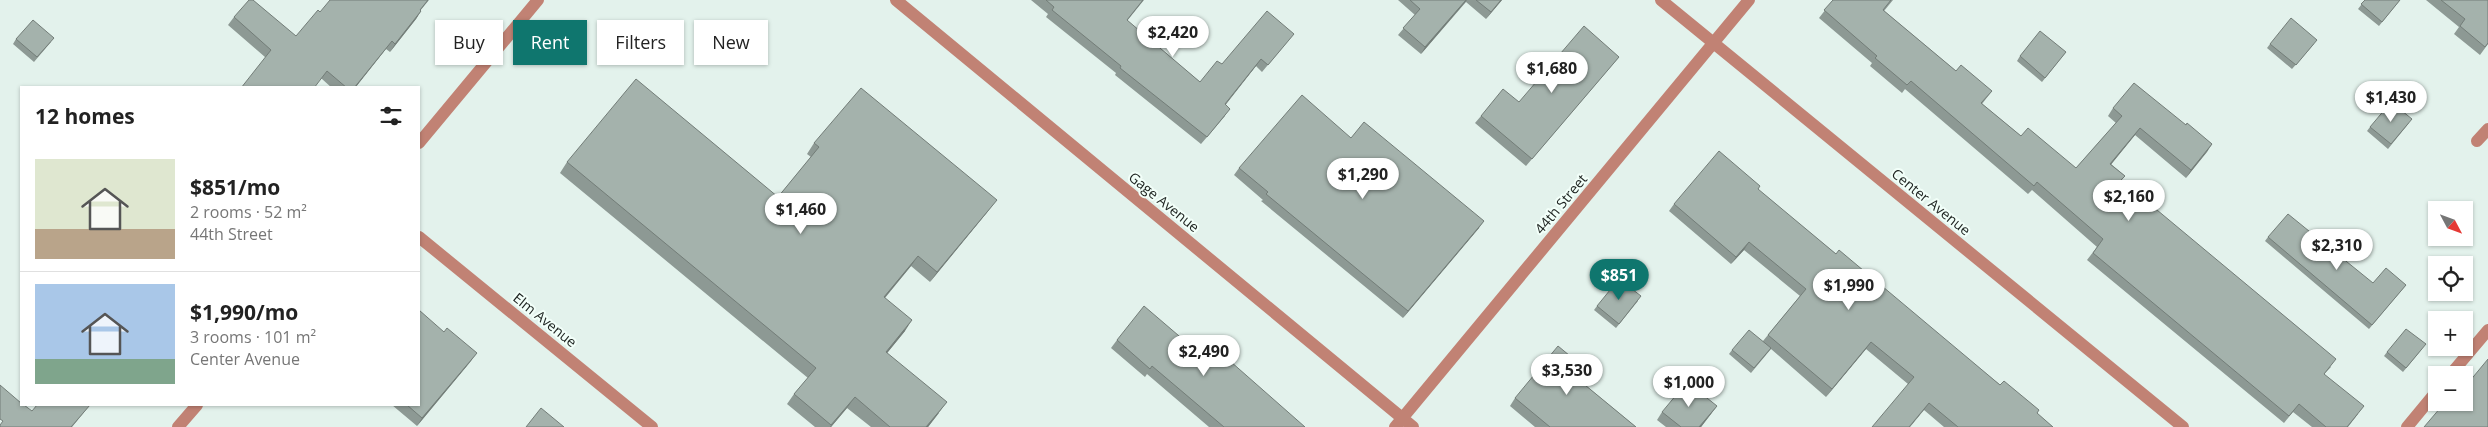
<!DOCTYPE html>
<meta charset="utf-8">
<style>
:root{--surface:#fff;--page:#f2f2f2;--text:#222;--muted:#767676;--line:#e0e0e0;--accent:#0f766e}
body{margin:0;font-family:"Open Sans",sans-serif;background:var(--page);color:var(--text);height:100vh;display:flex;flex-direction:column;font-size:19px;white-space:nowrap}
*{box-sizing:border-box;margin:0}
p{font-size:16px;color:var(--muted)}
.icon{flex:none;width:28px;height:28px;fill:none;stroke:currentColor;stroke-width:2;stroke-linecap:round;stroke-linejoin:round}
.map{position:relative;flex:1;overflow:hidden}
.details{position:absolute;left:20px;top:86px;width:400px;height:320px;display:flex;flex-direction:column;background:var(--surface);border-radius:0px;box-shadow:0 1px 4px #0004}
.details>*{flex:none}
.hud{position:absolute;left:435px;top:20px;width:475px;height:45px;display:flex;gap:10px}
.needle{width:32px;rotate:131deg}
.buttons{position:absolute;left:2428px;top:201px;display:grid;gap:10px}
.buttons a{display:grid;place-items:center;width:45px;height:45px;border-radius:0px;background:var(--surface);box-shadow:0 1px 4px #0004;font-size:25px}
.price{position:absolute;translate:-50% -42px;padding:0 11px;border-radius:18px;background:#fff;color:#222;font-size:16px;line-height:32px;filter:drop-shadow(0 1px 2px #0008)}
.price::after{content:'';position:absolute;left:50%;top:30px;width:15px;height:11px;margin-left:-8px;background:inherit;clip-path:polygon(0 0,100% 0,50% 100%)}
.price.active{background:var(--accent);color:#fff}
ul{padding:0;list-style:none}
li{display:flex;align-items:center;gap:15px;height:125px;padding:0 15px}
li+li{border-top:1px solid var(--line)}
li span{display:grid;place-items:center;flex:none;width:140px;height:100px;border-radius:0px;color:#555}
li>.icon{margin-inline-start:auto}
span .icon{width:60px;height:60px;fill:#fffc;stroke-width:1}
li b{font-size:21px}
h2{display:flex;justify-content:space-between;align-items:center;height:60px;padding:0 15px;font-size:21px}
.pill{padding:0 18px;border-radius:0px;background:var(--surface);box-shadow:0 1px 4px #0004;font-size:18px;line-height:45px}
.pill.active{background:var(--accent);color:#fff}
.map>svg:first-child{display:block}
</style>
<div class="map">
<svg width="2488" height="427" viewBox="0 0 2488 427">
<rect width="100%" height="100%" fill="#e3f2ec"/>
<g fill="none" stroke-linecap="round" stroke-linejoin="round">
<!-- service -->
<path stroke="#c18274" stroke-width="12" d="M2477,141L2488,129
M2450,375L2488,330
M2407,427L2436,392"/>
<!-- minor -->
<path stroke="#c18274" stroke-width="12" d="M896,0L1413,427
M1661,0L2183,427
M419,143L538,0
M419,237L652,427
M178,427L197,405
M1395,427L1749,0"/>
</g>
<!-- wall -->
<path fill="#8d9994" d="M429,0L420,11H421L416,19L390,52L386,49L355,88H332L322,79L265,57L228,25L234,17L296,36L320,12Z
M1031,0H1144L1127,21L1200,82L1222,64L1288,41L1262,72L1256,66L1225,104V116L1201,144L1115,75L1116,73L1046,17L1048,14Z
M1398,0H1502L1486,19L1466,2L1421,54L1398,35L1415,15Z
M1833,0H1893L1884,11L1956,71L1992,91L1982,104L2021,136L2076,168L2116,123L2108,116L2113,108L2186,125L2212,144L2186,178L2135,135L2111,164L2125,176L2121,181L2331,367L2324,374L2358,414L2348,427H2312L2293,412L2284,423L2087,260L2097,247L2032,190L2028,194L1905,89L1902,93L1870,66L1872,63L1819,18Z
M2365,0H2400L2379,26L2358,9Z
M2426,0H2488V44L2480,55L2454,34L2459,27Z
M16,39L51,42L34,62L13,44Z
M2270,44H2314L2292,69L2267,48Z
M2066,52L2042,82L2017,61L2020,56Z
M1619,57L1613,64L1526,166L1475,123L1481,116L1519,102Z
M2409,123L2388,149L2367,131L2370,127Z
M1351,138L1479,228L1403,318L1261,201L1263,200L1234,175L1239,168Z
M814,143L989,210L930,282L911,266L885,298L905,331L887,353L939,413L928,427H871L847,408L831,427H815L787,404L794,394L808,378L560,173L567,162L778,197L811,157L807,154Z
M1758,190L1836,254L2053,427H1944L1924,410L1908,384L1866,349L1826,397L1771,349L1751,373L1729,354L1732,350L1763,341L1800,296L1744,250L1731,264L1669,211L1674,204Z
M2268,237L2373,283L2406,285L2369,329L2265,241Z
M1638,301L1616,328L1594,310L1597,306Z
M1117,340L1213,365L1305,427H1209L1147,374L1145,377L1111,348Z
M2422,349L2403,372L2384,356L2387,352Z
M471,361L417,426L392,405H419Z
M1585,385L1636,427H1535L1510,406L1515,398Z
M1717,406L1701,427H1666L1657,420L1662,412Z"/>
<!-- shaded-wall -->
<path fill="#737d78" d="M1466,0H1467L1421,54L1425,47Z
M1501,0H1502L1486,19L1491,12Z
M421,11L416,19L390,52L395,44Z
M392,41L355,88H354Z
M1261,59L1256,66L1220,112L1225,104Z
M2140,128L2135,135L2105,172L2110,164Z
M2212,144L2207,152L2186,178L2191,170Z
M997,200L989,210L930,282L937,272Z
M1484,221L1479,228L1403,318L1408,311Z
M1749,242L1744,250L1731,264L1736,257Z
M918,256L911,266L877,307L884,297Z
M912,320L905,331L879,363L886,352Z
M1871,342L1866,349L1826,397L1832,389Z
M477,353L471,361L417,426L422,418Z
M855,397L847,408L831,427H830Z
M947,402L928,427H926Z
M1929,403L1924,410L1910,427H1909Z
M90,405L72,427H71Z
M1717,406L1711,414L1701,427H1699Z"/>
<!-- building -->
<path fill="#a4b2ac" stroke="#737d78" d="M249,0H253L296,36L318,10L320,12L330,0H428L420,10L421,11L395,44L392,41L354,88H347L327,71L314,88H241L271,50L234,17Z
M1046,0H1143L1127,20L1200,82L1217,61L1222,64L1267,11L1294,34L1268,65L1261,59L1225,104L1230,109L1207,137L1120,68L1121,66L1052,10L1054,7Z
M1410,0H1466L1425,47L1403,28L1420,9Z
M1476,0H1501L1491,12Z
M1833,0H1891L1883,10L1956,71L1961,65L1992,91L1981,103L2021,136L2028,128L2076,168L2122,116L2113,108L2134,83L2186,125L2187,123L2212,144L2191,170L2140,128L2110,164L2125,176L2121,180L2336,359L2324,374L2364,406L2347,427H2326L2299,404L2289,416L2093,253L2103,239L2037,182L2034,186L1911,81L1907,85L1875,58L1877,56L1824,10Z
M2365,0H2400L2382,22L2361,4Z
M2441,0H2488V43L2485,47L2460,26L2465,19Z
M2291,18L2317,40L2296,65L2270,44Z
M33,20L54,38L37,57L16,39Z
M1584,26L1619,57L1532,159L1481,116L1503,89L1519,102Z
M2040,31L2066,52L2045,78L2020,56Z
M636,79L778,197L819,147L814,143L861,88L997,200L937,272L918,256L884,297L912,320L886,352L947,402L926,427H890L855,397L831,425L794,394L816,368L567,162Z
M1302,95L1351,138L1364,122L1484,221L1408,311L1266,194L1268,192L1239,168Z
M2391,102L2412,119L2391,144L2370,127Z
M1719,151L1760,186L1758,189L1836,254L1839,250L2000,385L2004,381L2039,410L2037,413L2053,427H1958L1929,403L1909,427H1872L1914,377L1871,342L1832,389L1768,335L1806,289L1749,242L1736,257L1674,204Z
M2288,214L2373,283L2386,268L2406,285L2372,325L2268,237Z
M1619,279L1641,296L1619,324L1597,306Z
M1144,306L1213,365L1222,354L1305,427H1224L1152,366L1150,369L1117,340Z
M419,310L444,332L447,328L477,353L422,418L407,405H419Z
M2406,329L2426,344L2406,368L2387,352Z
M1749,330L1771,348L1754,368L1732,350Z
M1558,346L1593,375L1585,385L1636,427H1550L1515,398Z
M2488,359V427H2424L2441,407L2445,410L2451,402H2464V388Z
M1687,382L1717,406L1699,427H1681L1662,412Z
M0,385L21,403V405H24L32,411L37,405H90L71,427H0V425L3,421L0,419Z
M541,408L564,427H526Z"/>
<g text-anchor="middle" stroke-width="4" stroke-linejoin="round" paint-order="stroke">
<!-- street labels -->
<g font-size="14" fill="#1b211e" stroke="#f2fff9">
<text transform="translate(1164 202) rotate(39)" y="5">Gage Avenue</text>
<text transform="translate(1931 202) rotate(39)" y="5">Center Avenue</text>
<text transform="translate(1561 204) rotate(-50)" y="5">44th Street</text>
<text transform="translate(545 320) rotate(39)" y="5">Elm Avenue</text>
</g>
</g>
</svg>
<div class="buttons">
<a><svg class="needle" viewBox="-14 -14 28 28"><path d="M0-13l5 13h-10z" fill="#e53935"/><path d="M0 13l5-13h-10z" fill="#767676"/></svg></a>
<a><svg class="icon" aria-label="locate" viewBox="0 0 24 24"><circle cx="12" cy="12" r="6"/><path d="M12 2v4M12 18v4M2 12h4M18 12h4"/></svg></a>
<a>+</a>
<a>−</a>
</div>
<b class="price" style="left:1173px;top:58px">$2,420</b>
<b class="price" style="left:1552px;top:94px">$1,680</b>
<b class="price" style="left:2391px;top:123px">$1,430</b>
<b class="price" style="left:1363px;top:200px">$1,290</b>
<b class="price" style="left:2129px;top:222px">$2,160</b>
<b class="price" style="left:801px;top:235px">$1,460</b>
<b class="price" style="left:2337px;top:271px">$2,310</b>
<b class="price active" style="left:1619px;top:301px">$851</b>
<b class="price" style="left:1849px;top:311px">$1,990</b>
<b class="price" style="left:1204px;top:377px">$2,490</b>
<b class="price" style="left:1567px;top:396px">$3,530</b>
<b class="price" style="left:1689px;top:408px">$1,000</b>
<div class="hud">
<a class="pill">Buy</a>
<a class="pill active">Rent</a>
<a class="pill">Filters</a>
<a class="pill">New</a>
</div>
<section class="details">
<h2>12 homes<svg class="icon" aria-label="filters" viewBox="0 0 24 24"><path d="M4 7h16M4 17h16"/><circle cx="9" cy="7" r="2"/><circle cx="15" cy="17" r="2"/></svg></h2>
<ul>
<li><span style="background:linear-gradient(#dfe7d0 70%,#b9a48a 0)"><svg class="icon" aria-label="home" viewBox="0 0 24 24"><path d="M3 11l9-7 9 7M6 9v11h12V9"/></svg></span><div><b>$851/mo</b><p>2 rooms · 52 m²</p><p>44th Street</p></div></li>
<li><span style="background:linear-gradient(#a9c7e8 75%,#7fa58c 0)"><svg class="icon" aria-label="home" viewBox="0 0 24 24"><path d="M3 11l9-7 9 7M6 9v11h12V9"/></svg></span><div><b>$1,990/mo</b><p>3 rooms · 101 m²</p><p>Center Avenue</p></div></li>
</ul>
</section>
</div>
